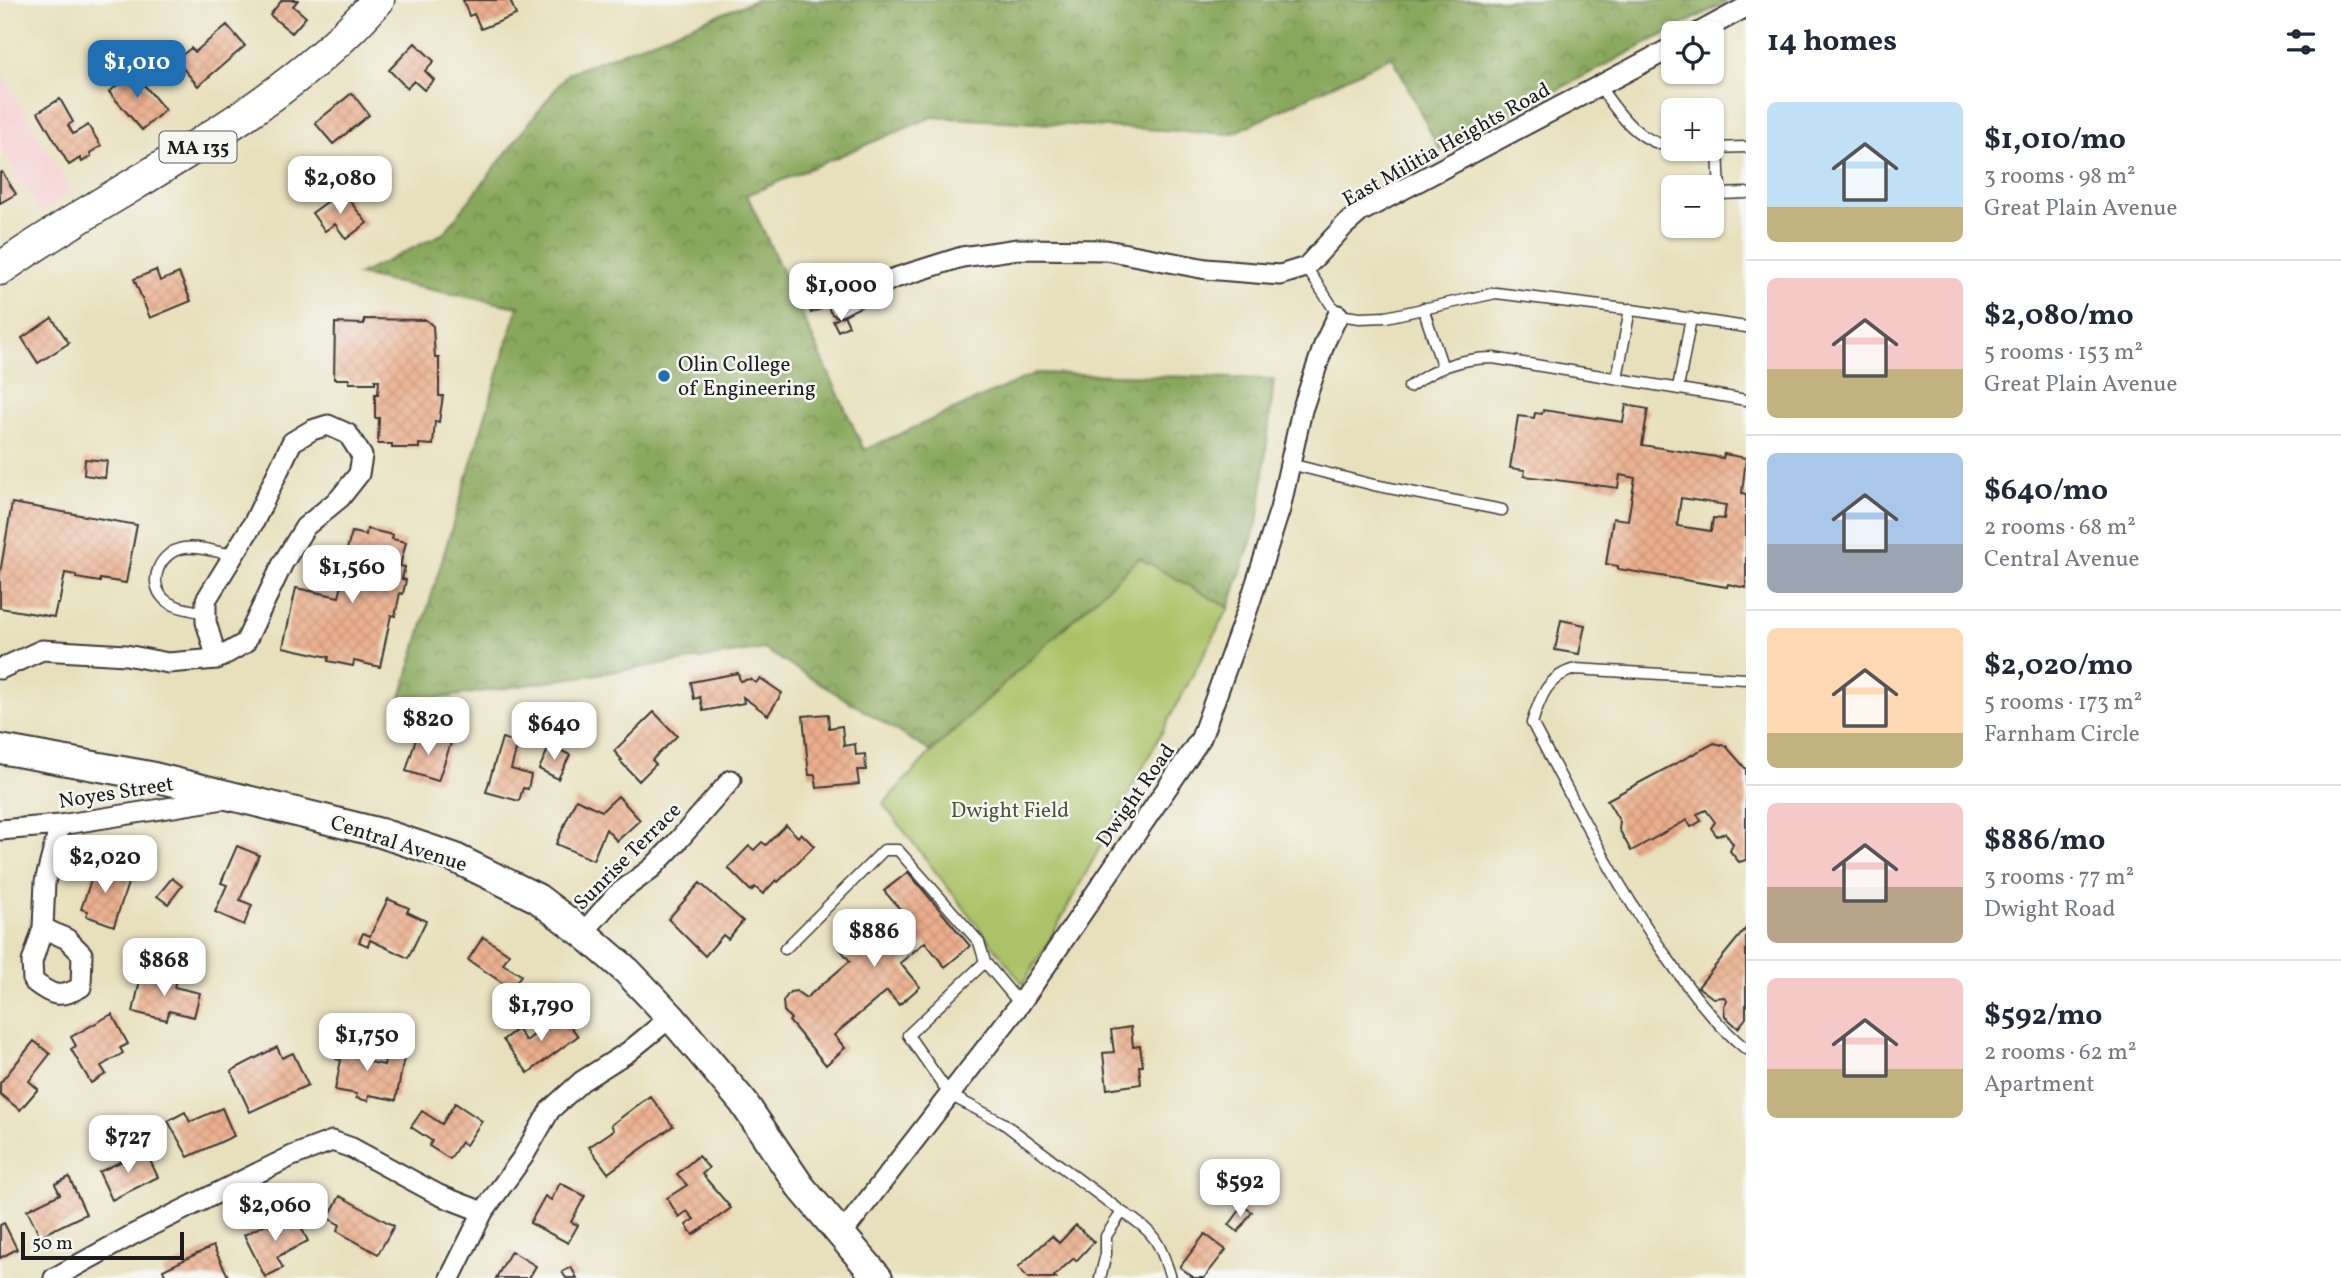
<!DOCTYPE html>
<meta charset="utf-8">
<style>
:root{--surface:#fff;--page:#f2f2f3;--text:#1f2937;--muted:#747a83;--line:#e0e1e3;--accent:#1f6fb2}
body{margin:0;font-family:Vollkorn,serif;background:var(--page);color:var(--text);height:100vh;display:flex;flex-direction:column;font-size:26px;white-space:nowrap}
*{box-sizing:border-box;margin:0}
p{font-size:23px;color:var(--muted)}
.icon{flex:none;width:38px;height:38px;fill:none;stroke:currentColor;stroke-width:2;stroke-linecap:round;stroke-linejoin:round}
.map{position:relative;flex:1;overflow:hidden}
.sheet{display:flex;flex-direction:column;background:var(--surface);width:595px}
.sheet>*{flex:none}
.controls{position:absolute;left:1661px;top:21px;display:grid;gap:14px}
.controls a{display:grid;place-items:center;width:63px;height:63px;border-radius:10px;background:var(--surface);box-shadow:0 2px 5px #0004;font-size:35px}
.scale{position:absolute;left:21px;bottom:18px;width:163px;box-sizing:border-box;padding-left:7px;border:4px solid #1c1c1c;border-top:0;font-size:19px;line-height:24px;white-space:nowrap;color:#1c1c1c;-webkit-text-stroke:5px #f6f6f2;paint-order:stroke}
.price{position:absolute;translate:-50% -60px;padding:0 16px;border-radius:14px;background:#fff;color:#222;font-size:23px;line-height:46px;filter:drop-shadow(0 2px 4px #0008)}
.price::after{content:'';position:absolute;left:50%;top:42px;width:21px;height:16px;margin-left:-10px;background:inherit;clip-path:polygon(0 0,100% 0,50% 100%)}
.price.selected{background:var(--accent);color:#fff}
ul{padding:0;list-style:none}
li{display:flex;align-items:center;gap:21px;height:175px;padding:0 21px}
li+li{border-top:2px solid var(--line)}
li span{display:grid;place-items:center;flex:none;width:196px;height:140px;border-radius:10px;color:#555}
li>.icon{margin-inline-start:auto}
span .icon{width:84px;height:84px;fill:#fffc;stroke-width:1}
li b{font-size:30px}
h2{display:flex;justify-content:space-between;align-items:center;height:84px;padding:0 21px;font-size:30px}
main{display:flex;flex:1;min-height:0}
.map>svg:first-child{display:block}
</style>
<main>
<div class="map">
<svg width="1746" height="1278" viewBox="0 0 1746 1278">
<defs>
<pattern id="forest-crowns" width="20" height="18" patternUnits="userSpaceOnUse" patternTransform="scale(1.75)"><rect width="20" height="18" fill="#89a85c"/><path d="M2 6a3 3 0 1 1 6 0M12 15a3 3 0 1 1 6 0" fill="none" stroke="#6f884b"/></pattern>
<pattern id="building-cross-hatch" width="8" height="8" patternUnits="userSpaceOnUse" patternTransform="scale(1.75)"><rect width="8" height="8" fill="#ebae8d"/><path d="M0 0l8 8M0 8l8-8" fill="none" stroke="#c99579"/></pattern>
</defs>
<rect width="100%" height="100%" fill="#f6f6f2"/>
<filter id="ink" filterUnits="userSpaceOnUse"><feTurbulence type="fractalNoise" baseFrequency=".0143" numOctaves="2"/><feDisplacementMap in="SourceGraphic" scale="14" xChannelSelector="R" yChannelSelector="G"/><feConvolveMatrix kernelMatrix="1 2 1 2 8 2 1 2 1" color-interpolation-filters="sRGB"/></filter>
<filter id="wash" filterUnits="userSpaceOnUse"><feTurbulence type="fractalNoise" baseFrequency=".00686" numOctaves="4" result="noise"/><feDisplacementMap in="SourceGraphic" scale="28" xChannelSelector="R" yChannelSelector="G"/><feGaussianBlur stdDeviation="1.57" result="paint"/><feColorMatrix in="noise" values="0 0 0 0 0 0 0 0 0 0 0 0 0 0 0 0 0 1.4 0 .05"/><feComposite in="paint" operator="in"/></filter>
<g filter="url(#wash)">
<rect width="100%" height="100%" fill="#e8e0bc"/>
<!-- built -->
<path fill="#f7cfd1" d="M0,71L72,192L40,214L0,147Z"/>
<!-- green -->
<path fill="#acc267" stroke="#646f42" stroke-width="2" d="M1139,557L1229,608L1052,936L1023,984L883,804L931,752Z"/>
<!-- forest -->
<path fill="url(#forest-crowns)" stroke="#52623c" stroke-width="2" d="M756,0H1730L1440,151L1392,56L1232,134L932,117L747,195L864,450L1036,373L1274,379L1259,517L1229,608L1139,558L931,752L764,649L399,704L518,307L358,275L444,233L568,73Z"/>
<g id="blocks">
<!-- building -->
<path fill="url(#building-cross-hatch)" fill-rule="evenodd" d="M282,0H298L293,6L306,17L292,33L270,15Z
M463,0H510L516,15L481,29L474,14L469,16Z
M227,25L245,46L198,86L176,60L191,48L195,52Z
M415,43L434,61L425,71L434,80L424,90L414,81L407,88L389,70Z
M130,68L165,110L142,130L109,92L120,83L117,79Z
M352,93L369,115L333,144L315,123Z
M60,99L73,122L68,125L73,134L88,125L101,146L90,153L91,156L82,162L80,158L69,165L38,112Z
M2,172L16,194L0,203V173Z
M342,191L367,223L346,239L335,224L325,231L312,213Z
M156,270L160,281L179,273L191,301L150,318L134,279Z
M816,296L821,309L811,313L806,300Z
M844,315L849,326L838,331L833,321Z
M52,318L69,343L38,363L22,338Z
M364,319L426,320L433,326L435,358H439V396H443L439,422L435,421L433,445L419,444V448H392V444H378L379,418H375V394H378L379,380H375V383H349V379H334L335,323L364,324Z
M1626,405L1648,409L1642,445L1723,458L1724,454L1746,458L1742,493L1746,494V588L1728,584L1727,587L1618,569V566L1606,564L1613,518L1628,520L1635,478L1620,475L1618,488L1524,476L1525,470L1510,468L1518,416L1534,418L1535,413L1542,414L1543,410L1623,422ZM1681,498L1726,505L1724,519L1713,518L1711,531L1677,526Z
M85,459L107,461L105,478L84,475Z
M12,503L137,525L126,583L100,579V582L76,578V575L65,573L59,604H57L54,617L0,608V573Z
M367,529L393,535L392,539L406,542L400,566L405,567L402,579L406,580L403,594L400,593L395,616L391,615L380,667L354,661L353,666L328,661L329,657L283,647L296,588L339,597L343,581L338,580L352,532L366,535Z
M1561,620L1585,625L1579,654L1555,650Z
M738,673L740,681L750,679L756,683L760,678L782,693L768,715L743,697L744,703L703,711L700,697L694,699L691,682Z
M654,712L677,736L652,760L656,764L639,781L620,761L622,760L614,751Z
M828,714L829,728L842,726L844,746L855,744L856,755L865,754L866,770H857L859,784L817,788L815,775H809L803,716Z
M418,732L451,743L438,781L406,771Z
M502,738L518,743L511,769L531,775L528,789L523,788L519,801L486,792Z
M1714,743L1726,746L1746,769V860L1739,862L1730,851L1733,844L1725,833L1717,836L1711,828L1715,822L1706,810L1697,814L1701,821L1691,827L1687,820L1631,851L1619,829L1620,822L1607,800Z
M550,745L570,755L558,779L539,769Z
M618,796L640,820L617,841L606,829L593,860L556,844L576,799L602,811Z
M786,825L798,837L801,833L814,846L778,882L776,880L763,894L755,887L751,891L728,868L749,846L754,850L762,842L766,845Z
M237,846L259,855L240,900L252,905L244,925L215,912L227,885L221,883Z
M96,866L130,877L114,926L86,916L88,911L81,909Z
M908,872L970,946L945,967L925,942L900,963L920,987L899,1005L887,991L834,1035L845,1048L826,1065L789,1021L791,1019L784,1011L783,1001L790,992L796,991L806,998L850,961L837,945L852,932L865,948L905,915L884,891Z
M172,878L182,886L168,904L157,896Z
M700,883L743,921L728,939L723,935L705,956L668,919Z
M388,899L409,908L407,912L426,921L408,958L370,940L368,946L359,942L363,933L370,936Z
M1746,928V1018L1738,1028L1725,1016L1724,1006L1727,1000L1724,997L1713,998L1698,987Z
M483,937L509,954L503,964L521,975L512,989L468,960Z
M142,971L176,980L174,987L200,993L194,1017L169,1011L167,1020L133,1012Z
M112,1014L128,1044L120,1048L123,1053L101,1066L106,1074L91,1083L71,1049L76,1046L71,1037Z
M561,1014L578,1036L528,1073L503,1040L517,1029L526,1041Z
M1131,1027L1133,1047L1140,1046L1143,1066H1139L1141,1084L1107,1089L1103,1053L1114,1052L1111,1030Z
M34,1041L50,1054L29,1081L38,1089L20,1110L0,1094V1083Z
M340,1041L368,1046L365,1061L384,1065L386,1055L404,1058L396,1100L369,1095L368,1101L356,1098L357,1094L335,1090L341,1060L336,1059Z
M277,1047L282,1058L293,1053L308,1085L250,1112L231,1071Z
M650,1096L673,1126L608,1173L589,1147L614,1130L611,1125Z
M455,1103L482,1121L466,1145L461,1142L450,1159L429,1146L432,1141L411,1127L422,1111L442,1124Z
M222,1108L234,1136L188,1157L168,1121L185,1112L190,1122Z
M145,1150L158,1177L112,1200L99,1172Z
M698,1156L709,1168L702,1174L731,1208L693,1235L686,1225L694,1219L687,1211L679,1217L667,1198L687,1185L677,1174Z
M69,1177L86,1214L40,1236L27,1210L60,1194L55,1184Z
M560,1183L585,1196L571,1222L578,1225L568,1243L530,1223L545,1196L551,1200Z
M340,1196L394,1226L378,1254L337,1231L340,1225L328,1218Z
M1243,1206L1252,1212L1238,1232L1229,1225Z
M294,1213L308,1241L277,1257L283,1268L265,1277L244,1235L268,1223L270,1226Z
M4,1223L17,1249L0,1258V1225Z
M1076,1225L1094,1242L1076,1261L1074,1258L1054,1276L1056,1278H1028L1018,1267L1052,1236L1059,1243Z
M1205,1234L1226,1250L1204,1278H1194L1180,1267Z
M213,1246L229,1278H166L163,1270Z
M511,1251L536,1266L529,1278H496Z
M571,1267L577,1278H566L562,1272Z"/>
</g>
</g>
<g filter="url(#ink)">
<use href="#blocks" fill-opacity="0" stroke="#3b3934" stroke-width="2"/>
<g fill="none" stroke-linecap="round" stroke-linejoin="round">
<!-- lane casing -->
<g stroke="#3b3934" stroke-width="13">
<path id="lane" d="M1599,86C1619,114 1637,142 1673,147
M1712,148L1746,147
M1718,148L1720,194L1746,193
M1687,149H1706
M1306,267L1338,315L1360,318L1386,317L1496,293L1625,309L1746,327
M1423,308L1443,368
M1617,378L1630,309
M1409,387C1435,368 1460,358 1493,358L1746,400
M1678,388L1691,318
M1290,464L1374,485L1502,510
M206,613C192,610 174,608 164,599C146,581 161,551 184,548C200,546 218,552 233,555
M1746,679L1575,669C1548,676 1540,697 1532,723C1574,802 1614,882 1666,956C1689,989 1714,1023 1746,1049
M785,949L884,850H898L979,942L985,962
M1020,1004L985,962L908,1035L950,1095L1003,1123L1122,1212L1106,1236V1254L1100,1278
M1122,1212C1156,1232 1159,1242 1171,1278"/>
</g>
<!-- street casing -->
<g stroke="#3b3934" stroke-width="23">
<path id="street" d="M1698,33L1746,7
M839,306L892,279L962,257L1018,249L1106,250L1206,269L1280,275L1306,267L1344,226L1360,212L1673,47
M0,669L42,650L126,655L168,663L217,659L245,643L283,563L305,527L340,498L359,474L362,456L348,434L328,425L312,430L292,442L254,522L206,600V622L217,659
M0,830L60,825L224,799
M43,928L32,962L33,981C52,996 60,999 81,987L82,954L67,939L43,928L45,882L60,825
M583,933L616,895L652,868L676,843L731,780
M841,1235L1020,1004L1201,738L1248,608L1280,509L1302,410L1325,342L1338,315
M54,1278L134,1234L292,1156L332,1141L352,1148L439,1195L483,1212L523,1157L550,1110L582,1081L628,1052L671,1017
M450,1278L483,1212"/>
</g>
<!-- secondary casing -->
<g stroke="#3b3934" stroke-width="32">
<path id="secondary" d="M0,749L150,776L381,833L453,857L537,898L583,933L627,971L671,1017L743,1102L800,1186L878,1278"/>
</g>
<!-- primary casing -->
<g stroke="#3b3934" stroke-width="35">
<path id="primary" d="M0,269C126,180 274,119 378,0"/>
</g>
<!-- lane -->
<use href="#lane" stroke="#fff" stroke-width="10"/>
<!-- street -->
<use href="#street" stroke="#fff" stroke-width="19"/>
<!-- secondary -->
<use href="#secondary" stroke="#fff" stroke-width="28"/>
<!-- primary -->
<use href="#primary" stroke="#fff" stroke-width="32"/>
</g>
</g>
<!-- markers -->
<circle fill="#1f6fb2" stroke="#f6f6f2" stroke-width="2.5" cx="664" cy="376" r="7"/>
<g text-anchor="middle" stroke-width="5" stroke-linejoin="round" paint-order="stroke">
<!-- shield labels -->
<rect fill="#f6f6f2" stroke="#5d5d5c" stroke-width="2" x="159.5" y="131.5" width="77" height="31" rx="5"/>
<g font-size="19" font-weight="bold" fill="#1c1c1c">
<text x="198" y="154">MA 135</text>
</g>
<!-- street labels -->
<g font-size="21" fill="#1c1c1c" stroke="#f6f6f2">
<text transform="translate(1446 144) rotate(-29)" y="7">East Militia Heights Road</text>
<text transform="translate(116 792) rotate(-9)" y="7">Noyes Street</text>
<text transform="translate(1135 795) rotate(-55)" y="7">Dwight Road</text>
<text transform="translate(399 843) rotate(18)" y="7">Central Avenue</text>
<text transform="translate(627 856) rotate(-45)" y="7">Sunrise Terrace</text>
</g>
<!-- poi labels -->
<g font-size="21" fill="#1c1c1c" stroke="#f6f6f2" text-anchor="start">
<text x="678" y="371">Olin College<tspan x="678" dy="24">of Engineering</tspan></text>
</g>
<!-- park labels -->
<g font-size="21" fill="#4e5636" stroke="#f6f6f2">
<text x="1010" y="817">Dwight Field</text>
</g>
</g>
</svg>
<div class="controls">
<a><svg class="icon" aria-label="locate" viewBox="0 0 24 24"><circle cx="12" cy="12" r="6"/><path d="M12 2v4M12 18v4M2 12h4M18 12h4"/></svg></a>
<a>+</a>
<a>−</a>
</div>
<div class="scale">50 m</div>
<b class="price selected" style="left:137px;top:100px">$1,010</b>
<b class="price" style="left:340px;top:216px">$2,080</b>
<b class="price" style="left:841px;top:323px">$1,000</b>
<b class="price" style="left:352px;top:605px">$1,560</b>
<b class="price" style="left:428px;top:757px">$820</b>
<b class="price" style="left:554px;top:762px">$640</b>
<b class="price" style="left:105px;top:895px">$2,020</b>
<b class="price" style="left:874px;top:969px">$886</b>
<b class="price" style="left:164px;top:998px">$868</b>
<b class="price" style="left:541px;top:1043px">$1,790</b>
<b class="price" style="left:367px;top:1073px">$1,750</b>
<b class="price" style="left:128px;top:1175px">$727</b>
<b class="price" style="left:1240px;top:1219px">$592</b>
<b class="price" style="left:275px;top:1243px">$2,060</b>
</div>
<section class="sheet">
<h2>14 homes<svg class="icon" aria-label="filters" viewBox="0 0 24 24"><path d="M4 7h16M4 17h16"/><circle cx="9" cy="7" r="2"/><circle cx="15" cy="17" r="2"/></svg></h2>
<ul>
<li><span style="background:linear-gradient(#bfe0f5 75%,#c2b280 0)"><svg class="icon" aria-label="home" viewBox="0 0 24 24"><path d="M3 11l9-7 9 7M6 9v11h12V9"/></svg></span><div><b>$1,010/mo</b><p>3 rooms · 98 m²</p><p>Great Plain Avenue</p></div></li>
<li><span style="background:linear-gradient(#f6c9c9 65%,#c2b280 0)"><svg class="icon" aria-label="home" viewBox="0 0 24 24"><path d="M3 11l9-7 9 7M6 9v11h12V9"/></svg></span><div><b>$2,080/mo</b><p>5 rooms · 153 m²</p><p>Great Plain Avenue</p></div></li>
<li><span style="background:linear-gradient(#a9c7e8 65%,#9aa5b1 0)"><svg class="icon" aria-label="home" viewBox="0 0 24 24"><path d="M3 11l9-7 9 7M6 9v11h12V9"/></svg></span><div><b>$640/mo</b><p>2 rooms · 68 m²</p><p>Central Avenue</p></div></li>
<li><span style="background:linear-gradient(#ffd9b3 75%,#c2b280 0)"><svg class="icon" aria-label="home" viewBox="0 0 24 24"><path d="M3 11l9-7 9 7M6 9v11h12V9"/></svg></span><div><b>$2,020/mo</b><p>5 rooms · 173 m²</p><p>Farnham Circle</p></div></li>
<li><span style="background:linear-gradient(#f6c9c9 60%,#b9a48a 0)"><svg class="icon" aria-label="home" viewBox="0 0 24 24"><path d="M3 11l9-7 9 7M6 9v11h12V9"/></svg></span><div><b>$886/mo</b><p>3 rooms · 77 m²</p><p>Dwight Road</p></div></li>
<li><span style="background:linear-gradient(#f6c9c9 65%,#c2b280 0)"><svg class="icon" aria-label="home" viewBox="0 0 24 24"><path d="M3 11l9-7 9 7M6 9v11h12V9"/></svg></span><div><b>$592/mo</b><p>2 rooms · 62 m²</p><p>Apartment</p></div></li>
</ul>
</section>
</main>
